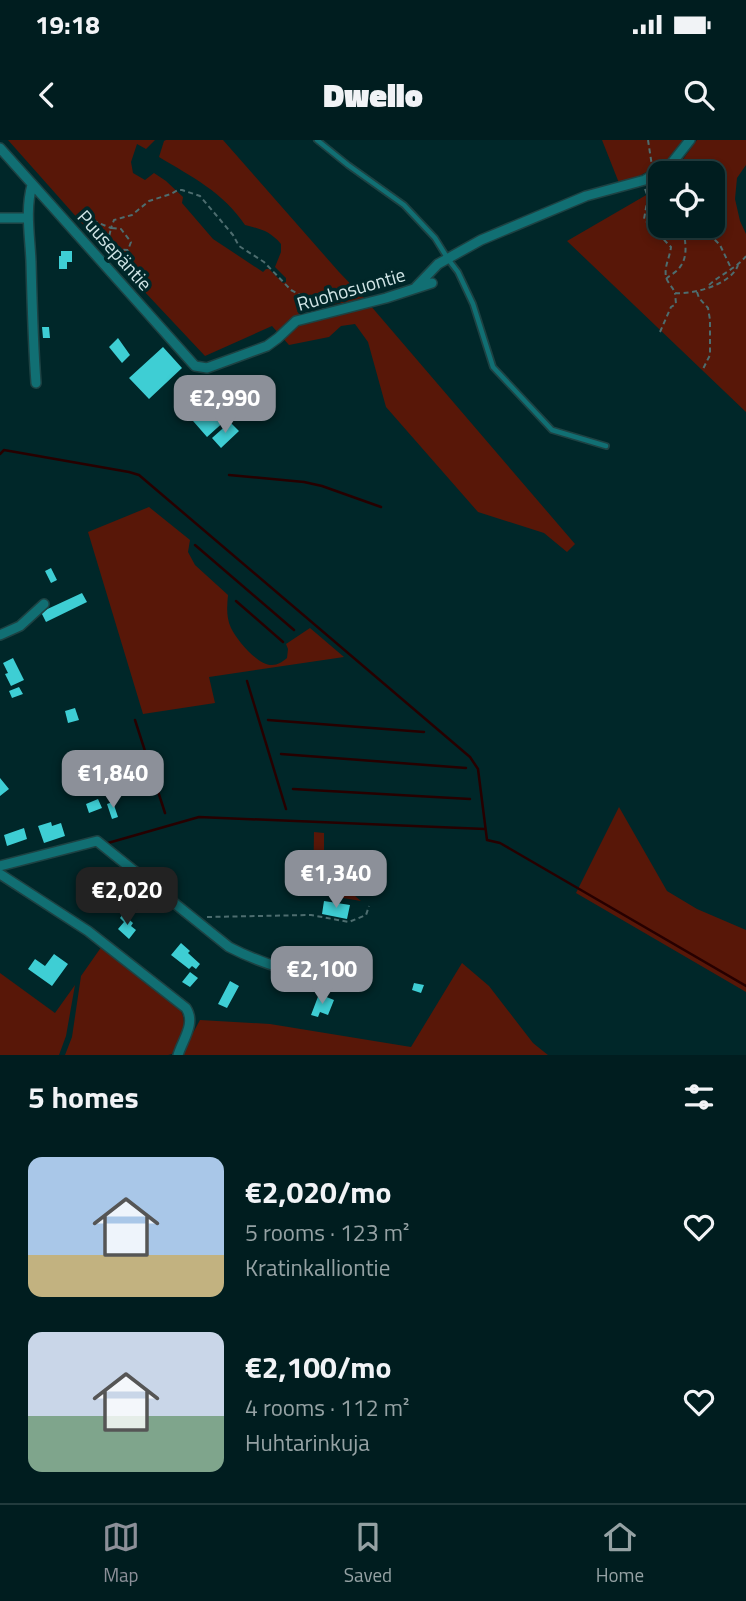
<!DOCTYPE html>
<meta charset="utf-8">
<style>
:root{--surface:#001d1f;--page:#0a2628;--text:#f1f3f6;--muted:#95a2a4;--line:#223b3d;--accent:#8c9099}
body{margin:0;font-family:"Titillium Web",sans-serif;background:var(--page);color:var(--text);height:100vh;display:flex;flex-direction:column;font-size:26px;white-space:nowrap}
*{box-sizing:border-box;margin:0}
p{font-size:23px;color:var(--muted)}
.icon{flex:none;width:38px;height:38px;fill:none;stroke:currentColor;stroke-width:2;stroke-linecap:round;stroke-linejoin:round}
.map{position:relative;height:915px;overflow:hidden}
.side{display:flex;flex-direction:column;background:var(--surface);flex:1}
.side>*{flex:none}
.controls{position:absolute;left:648px;top:21px;display:grid;gap:14px}
.controls a{display:grid;place-items:center;width:77px;height:77px;border-radius:14px;background:var(--surface);box-shadow:0 4px 10px #0003,0 0 0 2px var(--line);font-size:35px}
.price{position:absolute;translate:-50% -60px;padding:0 16px;border-radius:14px;background:var(--accent);color:#fff;font-size:23px;line-height:46px;filter:drop-shadow(0 2px 4px #0008)}
.price::after{content:'';position:absolute;left:50%;top:42px;width:21px;height:16px;margin-left:-10px;background:inherit;clip-path:polygon(0 0,100% 0,50% 100%)}
.price.current{background:#222;color:#fff}
ul{padding:0;list-style:none}
li{display:flex;align-items:center;gap:21px;height:175px;padding:0 28px}
li span{display:grid;place-items:center;flex:none;width:196px;height:140px;border-radius:14px;color:#555}
li>.icon{margin-inline-start:auto}
span .icon{width:84px;height:84px;fill:#fffc;stroke-width:1}
li b{font-size:30px}
h2{display:flex;justify-content:space-between;align-items:center;height:84px;padding:0 28px;font-size:30px}
.status{display:flex;justify-content:space-between;align-items:center;height:49px;padding:0 35px;background:var(--surface);direction:ltr}
.status svg{height:19px;fill:currentColor}
header{display:flex;justify-content:space-between;align-items:center;height:91px;padding:0 28px;background:var(--surface);font-size:32px;font-weight:800}
.tabs{display:flex;justify-content:space-around;align-items:center;height:98px;border-top:2px solid var(--line);background:var(--surface);font-size:19px;color:var(--muted)}
.tabs a{display:grid;justify-items:center;gap:4px}
.tabs .current{color:var(--accent)}
.map>svg:first-child{display:block}
</style>
<div class="status"><b>19:18</b><svg viewBox="0 0 49 12"><path d="M0 12V9h3v3zM5 12V6h3v6zM10 12V3h3v9zM15 12V0h3v12zM26 1h20v11H26zM47 4h2v5h-2z"/></svg></div>
<header><svg class="icon" aria-label="back" viewBox="0 0 24 24"><path d="M15 5l-7 7 7 7"/></svg>Dwello<svg class="icon" aria-label="search" viewBox="0 0 24 24"><circle cx="10" cy="10" r="6"/><path d="M15 15l6 6"/></svg></header>
<div class="map">
<svg width="746" height="915" viewBox="0 0 746 915">
<rect width="100%" height="100%" fill="#002729"/>
<!-- green -->
<path fill="#581708" d="M8,0H155L146,9L137,4L131,22L133,33L145,40L154,33L166,41L183,57L182,63L213,99L263,132L266,129H269L283,143L286,142V138L275,127L281,112V104C270,91 261,89 245,85C223,52 192,37 159,17L164,1L166,0H223L339,132L365,159L297,171L308,180L370,165L575,404L567,412L544,393L478,372L386,267L368,202L355,184L341,186L329,197L289,205L272,186L205,216L111,116Z
M602,0H683L666,21L641,35L619,43Z
M697,0H746V25L737,38L735,59L740,81L746,94V272L567,101L648,54L660,44V86H712V33H673Z
M149,367L190,400L188,412L195,425L228,455C227,466 226,477 231,488C237,500 257,525 272,525C278,525 282,522 287,518L288,509L286,504L310,488L344,517L209,537L215,563L143,574L88,392Z
M619,667L667,751L697,769L746,790V852L576,753Z
M314,692L324,693V730L361,761L313,753Z
M102,806L179,867C190,886 180,896 172,914L168,915H65L72,897L81,836Z
M462,823L489,846L533,903L548,915H181L200,880L270,884L411,907Z
M0,833L55,873L75,845L66,896L59,915H0Z"/>
<g fill="none" stroke-linecap="round" stroke-linejoin="round">
<!-- stream -->
<path stroke="#260000" stroke-width="2.5" d="M0,314L4,310L129,332L139,335L470,617L478,629L487,700L500,703L746,846
M229,335L304,342L322,346L381,367
M195,405L294,490
M236,461L283,502
M247,541L286,669
M135,580L165,673
M268,580L424,592
M281,614L466,628
M293,649L470,659
M108,703L199,677L485,689"/>
</g>
<!-- building -->
<path fill="#3eced4" d="M61,111H72V122H67V129H59V116H61Z
M42,187H49L50,198H43Z
M118,198L130,215L122,223L109,207Z
M163,207L182,228L149,259L129,238Z
M257,235L266,240L257,257L234,244L238,236L252,243Z
M200,248L227,279L207,297L180,266Z
M230,282L239,291L221,308L212,298Z
M51,428L57,440L51,443L45,431Z
M82,453L87,462L46,482L41,472Z
M13,518L24,540L11,546L5,534L8,533L3,523Z
M19,547L23,554L12,558L9,551Z
M75,568L79,580L68,583L65,571Z
M85,629L93,647L82,652L74,633Z
M0,638L9,649L0,656Z
M98,659L102,668L89,673L86,664Z
M113,662L118,677L112,679L107,664Z
M51,682L52,686L61,683L65,696L44,703L38,686Z
M24,688L27,699L7,706L4,695Z
M93,751L105,763L96,772L91,766L89,768L84,764L86,762L84,760Z
M324,761L350,765L347,779L322,774Z
M123,774L133,783L131,786L136,790L129,799L118,789L124,782L120,778Z
M181,803L190,811L188,813L200,824L196,829L192,826L189,829L171,815Z
M54,814L68,824L52,846L28,829L35,819L45,826Z
M300,816L314,820L311,832L297,829Z
M360,822L369,826L367,833L370,834L367,843L355,839Z
M190,832L198,838L190,847L182,842Z
M230,841L239,846L227,868L218,864Z
M414,843L424,845L421,853L412,850Z
M319,854L334,860L328,875L320,872L318,877L311,875Z"/>
<g fill="none" stroke-linecap="round" stroke-linejoin="round">
<!-- service casing -->
<g stroke="#1d4243" stroke-width="8">
<path id="service" d="M317,0L348,25L404,65L435,98L448,119L458,132L473,164L493,227L552,290L606,306"/>
</g>
<!-- minor casing -->
<g stroke="#1d4243" stroke-width="12">
<path id="minor" d="M0,8L195,226L207,228L267,206L278,198L296,181L386,158L432,143
M667,29L690,0
M32,45C25,70 30,96 31,122C32,162 33,203 36,243
M0,78H28
M416,147L438,124L481,100L586,56L645,40L669,26
M0,495L20,486L44,464
M0,726L97,701L229,807C256,821 284,830 313,836
M0,734L88,791L186,868C196,883 183,899 178,915"/>
</g>
<!-- path -->
<path stroke="#4d6d6f" stroke-width="2" stroke-dasharray="5 3.5" stroke-linecap="butt" d="M648,0L652,26
M655,46L660,51
M645,49L648,57L644,79L671,107C670,117 664,126 666,137C668,144 673,147 675,153C693,155 732,144 738,125
M76,79L94,81L111,88L114,80L132,75L149,61L171,54L178,50H182L200,56L233,95L239,106L264,122L291,150L304,157L311,170
M705,86L711,96L720,105L731,128
M107,106L113,109L128,110L131,102L121,89L111,88L107,106V115
M666,139C670,135 677,132 680,127C689,116 685,98 682,86
M709,145C721,134 737,128 746,116
M697,152L699,158L708,168L710,180V215L703,229
M660,192L671,167L676,164L675,153
M207,777L311,775L349,782L366,775L369,766"/>
<!-- service -->
<use href="#service" stroke="#116f73" stroke-width="4.5"/>
<!-- minor -->
<use href="#minor" stroke="#116f73" stroke-width="9"/>
</g>
<g text-anchor="middle" stroke-width="7" stroke-linejoin="round" paint-order="stroke">
<!-- street labels -->
<g font-size="19" fill="#d0e5e6" stroke="#002729">
<text transform="translate(115 110) rotate(48)" y="7">Puusepäntie</text>
<text transform="translate(351 149) rotate(-16)" y="7">Ruohosuontie</text>
</g>
</g>
</svg>
<div class="controls">
<a><svg class="icon" aria-label="locate" viewBox="0 0 24 24"><circle cx="12" cy="12" r="6"/><path d="M12 2v4M12 18v4M2 12h4M18 12h4"/></svg></a>
</div>
<b class="price" style="left:225px;top:295px">€2,990</b>
<b class="price" style="left:113px;top:670px">€1,840</b>
<b class="price" style="left:336px;top:770px">€1,340</b>
<b class="price current" style="left:127px;top:787px">€2,020</b>
<b class="price" style="left:322px;top:866px">€2,100</b>
</div>
<section class="side">
<h2>5 homes<svg class="icon" aria-label="filters" viewBox="0 0 24 24"><path d="M4 7h16M4 17h16"/><circle cx="9" cy="7" r="2"/><circle cx="15" cy="17" r="2"/></svg></h2>
<ul>
<li><span style="background:linear-gradient(#a9c7e8 70%,#c2b280 0)"><svg class="icon" aria-label="home" viewBox="0 0 24 24"><path d="M3 11l9-7 9 7M6 9v11h12V9"/></svg></span><div><b>€2,020/mo</b><p>5 rooms · 123 m²</p><p>Kratinkalliontie</p></div><svg class="icon" aria-label="heart" viewBox="0 0 24 24"><path d="M12 20l-8-8c-3-5 5-10 8-4 3-6 11-1 8 4z"/></svg></li>
<li><span style="background:linear-gradient(#c9d6e8 60%,#7fa58c 0)"><svg class="icon" aria-label="home" viewBox="0 0 24 24"><path d="M3 11l9-7 9 7M6 9v11h12V9"/></svg></span><div><b>€2,100/mo</b><p>4 rooms · 112 m²</p><p>Huhtarinkuja</p></div><svg class="icon" aria-label="heart" viewBox="0 0 24 24"><path d="M12 20l-8-8c-3-5 5-10 8-4 3-6 11-1 8 4z"/></svg></li>
</ul>
</section>
<nav class="tabs">
<a class="current"><svg class="icon" aria-label="map" viewBox="0 0 24 24"><path d="M3 6l6-2 6 2 6-2v14l-6 2-6-2-6 2zM9 4v14M15 6v14"/></svg>Map</a>
<a><svg class="icon" aria-label="saved" viewBox="0 0 24 24"><path d="M7 4h10v16l-5-4-5 4z"/></svg>Saved</a>
<a><svg class="icon" aria-label="home" viewBox="0 0 24 24"><path d="M3 11l9-7 9 7M6 9v11h12V9"/></svg>Home</a>
</nav>
